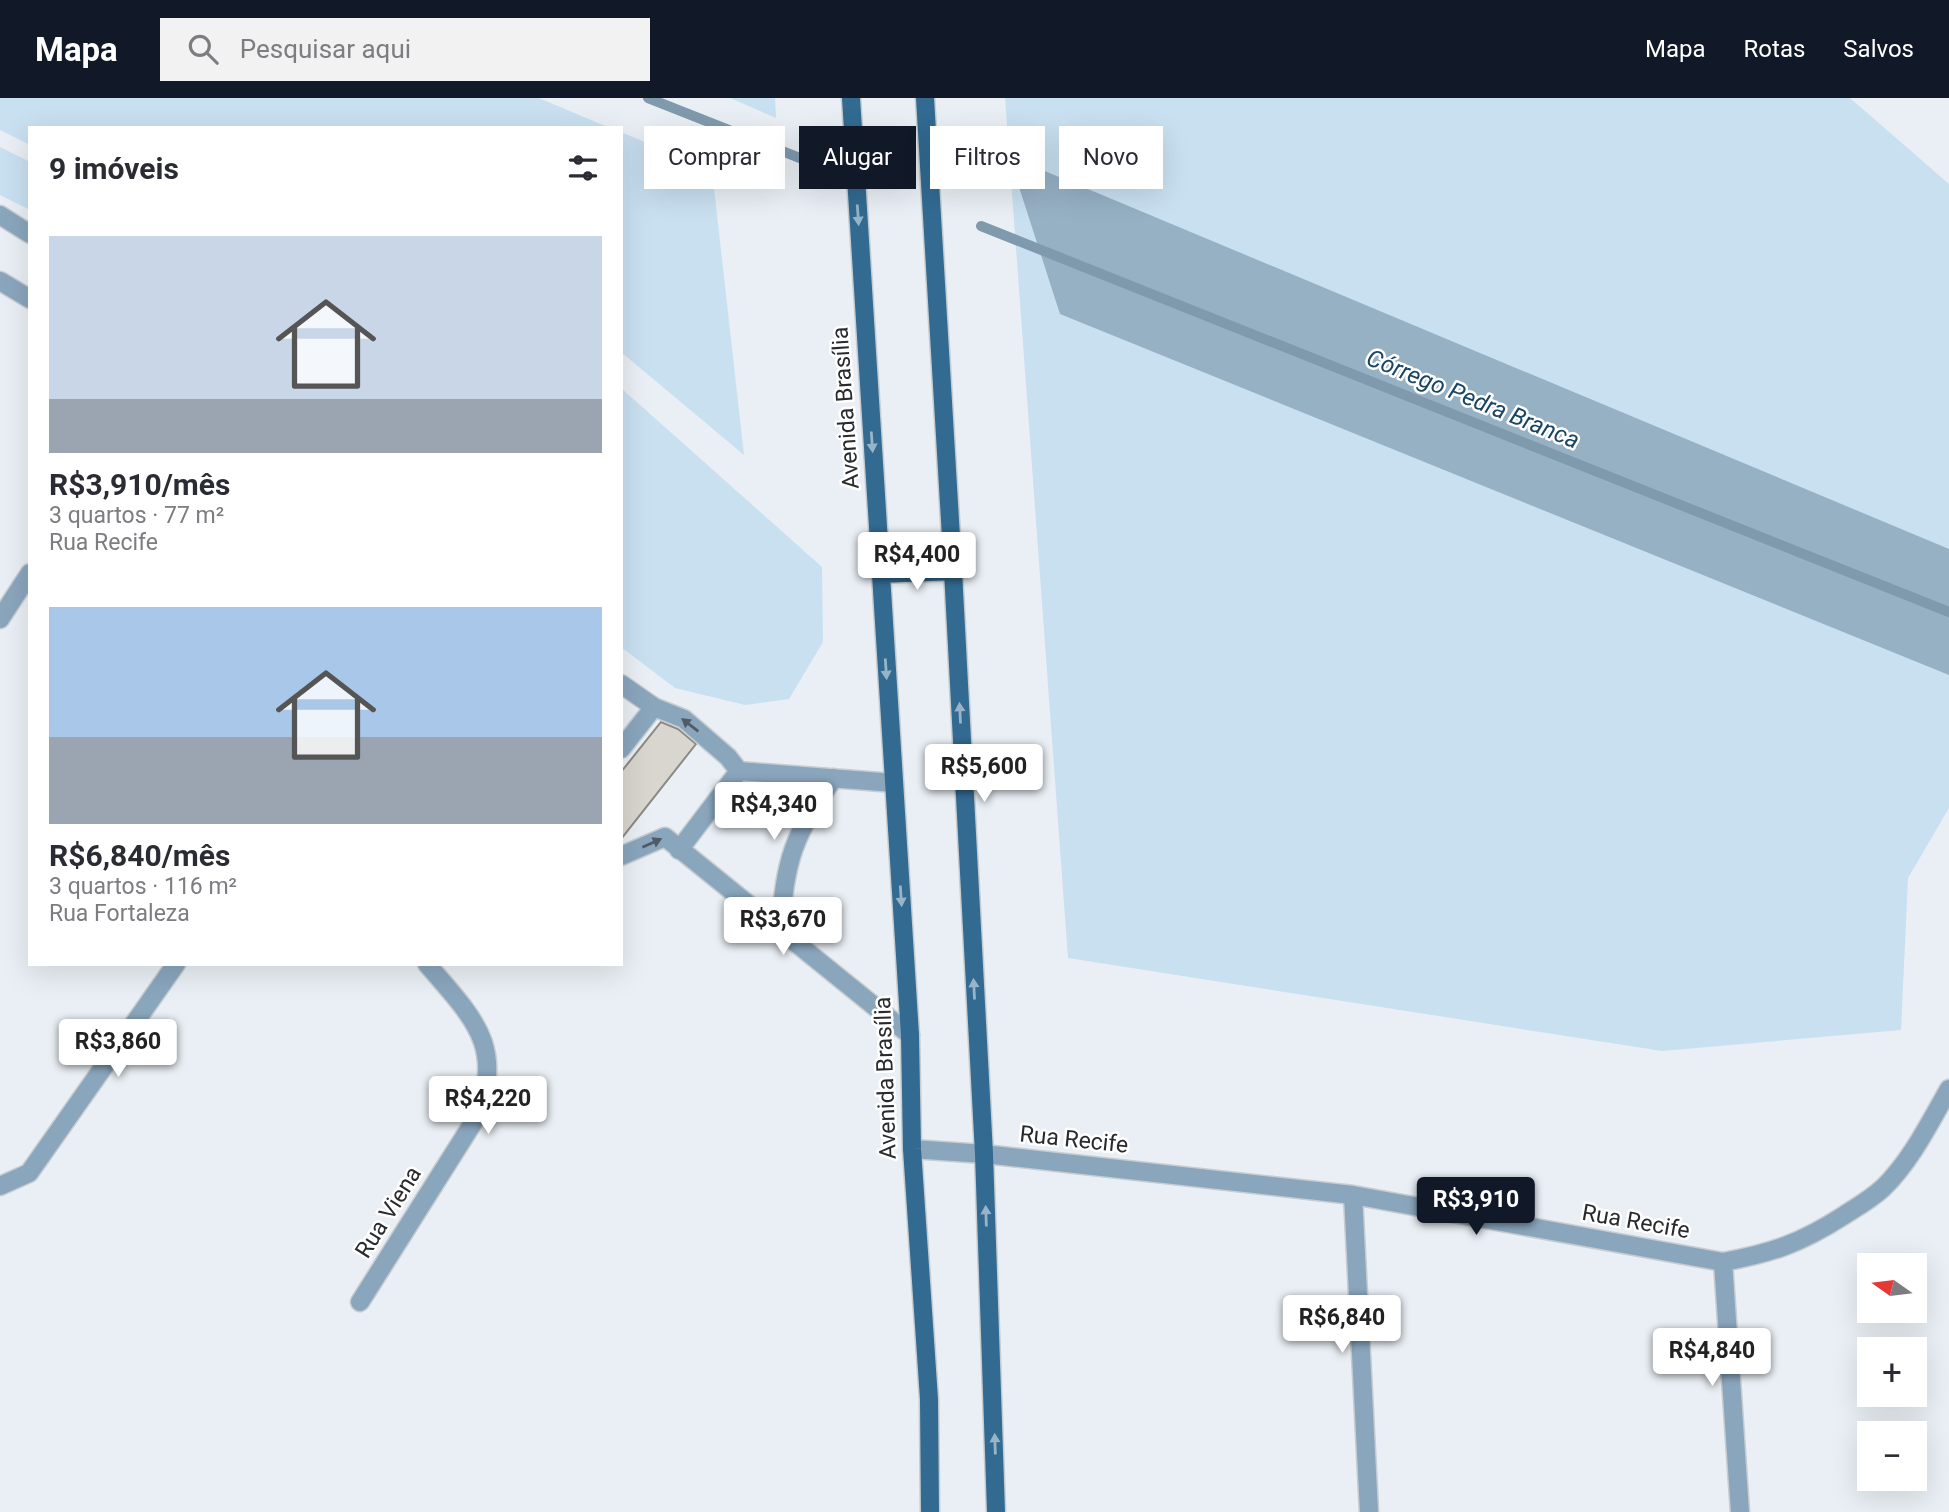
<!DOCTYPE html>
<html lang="pt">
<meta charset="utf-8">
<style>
:root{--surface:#fff;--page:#f2f2f3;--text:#2b2b33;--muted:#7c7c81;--accent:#111827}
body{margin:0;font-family:Roboto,sans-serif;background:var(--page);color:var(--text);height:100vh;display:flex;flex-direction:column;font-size:26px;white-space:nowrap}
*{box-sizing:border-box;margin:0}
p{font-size:23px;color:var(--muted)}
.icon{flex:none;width:38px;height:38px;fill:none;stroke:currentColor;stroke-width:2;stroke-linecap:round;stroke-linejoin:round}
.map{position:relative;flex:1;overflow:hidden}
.panel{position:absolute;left:28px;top:28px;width:595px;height:840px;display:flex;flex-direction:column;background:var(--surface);border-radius:0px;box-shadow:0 7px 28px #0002}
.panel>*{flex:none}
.banner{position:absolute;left:644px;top:28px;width:665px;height:63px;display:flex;gap:14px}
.needle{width:46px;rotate:284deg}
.fabs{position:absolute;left:1857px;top:1155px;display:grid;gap:14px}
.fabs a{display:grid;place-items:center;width:70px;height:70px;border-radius:0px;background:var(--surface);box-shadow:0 7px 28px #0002;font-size:35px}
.price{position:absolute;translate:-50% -60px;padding:0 16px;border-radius:7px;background:#fff;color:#222;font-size:23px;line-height:46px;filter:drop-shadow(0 2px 4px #0008)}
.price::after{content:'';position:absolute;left:50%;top:42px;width:21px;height:16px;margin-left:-10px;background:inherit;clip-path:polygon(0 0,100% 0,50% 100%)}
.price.on{background:var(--accent);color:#fff}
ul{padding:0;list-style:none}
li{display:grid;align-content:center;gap:14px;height:371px;padding:0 21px}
li span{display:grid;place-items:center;height:217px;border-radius:0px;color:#555}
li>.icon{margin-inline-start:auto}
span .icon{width:126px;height:126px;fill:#fffc;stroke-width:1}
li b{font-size:30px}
h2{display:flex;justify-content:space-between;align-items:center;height:84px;padding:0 21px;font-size:30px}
.chip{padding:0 24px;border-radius:0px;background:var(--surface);box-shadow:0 7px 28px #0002;font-size:24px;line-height:63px}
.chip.on{background:var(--accent);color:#fff}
header{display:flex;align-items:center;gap:42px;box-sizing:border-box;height:98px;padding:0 35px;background:var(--accent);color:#fff}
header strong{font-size:33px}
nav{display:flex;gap:38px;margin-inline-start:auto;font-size:24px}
.search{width:490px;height:63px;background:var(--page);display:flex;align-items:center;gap:18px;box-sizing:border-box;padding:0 24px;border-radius:0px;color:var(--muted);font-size:26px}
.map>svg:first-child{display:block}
</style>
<header>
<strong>Mapa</strong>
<div class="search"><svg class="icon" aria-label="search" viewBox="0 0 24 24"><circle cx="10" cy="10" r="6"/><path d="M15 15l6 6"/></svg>Pesquisar aqui</div>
<nav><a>Mapa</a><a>Rotas</a><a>Salvos</a></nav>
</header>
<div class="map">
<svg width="1949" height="1414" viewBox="0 0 1949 1414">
<rect width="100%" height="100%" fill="#e9eff4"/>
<!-- green -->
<path fill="#c9e0f1" d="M0,0H539L610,30H30V47L0,32Z
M730,0H775L776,20Z
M1005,0H1850L1949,86V710L1908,780L1901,932L1662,953L1068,860Z
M621,34L712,72L744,357L621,254Z
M0,49L30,64V112L0,97Z
M621,290L822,469L823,544L789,601L745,607L675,590L621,549Z"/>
<!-- forest -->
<path fill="#96b0c4" d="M1009,58L1949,451V577L1060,216Z"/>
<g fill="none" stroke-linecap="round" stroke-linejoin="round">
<!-- stream -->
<path stroke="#809aad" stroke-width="10" d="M648,0L820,68
M981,128L1949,514"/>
</g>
<!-- building -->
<path fill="#d9d6cf" stroke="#8c8983" stroke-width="2" d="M661,624L678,631L696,646L621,741V674Z"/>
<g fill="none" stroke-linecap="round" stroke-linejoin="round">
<!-- minor casing -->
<g stroke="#c6ccd0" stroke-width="21">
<path id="minor" d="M0,117L30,136
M0,183L30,201
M0,521L30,475
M621,586L654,609L684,621L728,659L739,673L894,685
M621,651L654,609
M679,752L739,673
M621,758L665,739L910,937
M781,832C783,766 795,733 834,680
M912,1051L984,1056L1353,1097L1723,1164C1772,1155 1801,1145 1843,1118C1857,1109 1871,1101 1883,1090C1911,1063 1930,1024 1949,991
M0,1088L29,1075L176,866
M1353,1097L1369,1414
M1723,1164L1740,1414
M360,1204L473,1025C508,950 473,920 427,866"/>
</g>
<!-- major casing -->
<g stroke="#c6ccd0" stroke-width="21">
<path id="major" d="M851,0L910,937L912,1051L929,1301L930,1414
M925,0L953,473L984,1056L996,1414
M880,476L953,473"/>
</g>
<!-- minor -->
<use href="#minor" stroke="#8aa6bd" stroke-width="18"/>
<!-- major -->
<use href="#major" stroke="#326a91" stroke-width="18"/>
</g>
<!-- one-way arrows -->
<defs><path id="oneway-solid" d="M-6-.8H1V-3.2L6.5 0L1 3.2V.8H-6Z" transform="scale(1.75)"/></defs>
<g fill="#98b4c8">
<use href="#oneway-solid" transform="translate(858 117) rotate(86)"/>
<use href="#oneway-solid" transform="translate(872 344) rotate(86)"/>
<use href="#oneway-solid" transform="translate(886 571) rotate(86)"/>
<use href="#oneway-solid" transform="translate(960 615) rotate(-93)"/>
<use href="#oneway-solid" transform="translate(901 798) rotate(86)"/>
<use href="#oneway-solid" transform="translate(974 891) rotate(-93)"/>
<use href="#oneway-solid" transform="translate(986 1118) rotate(-92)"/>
<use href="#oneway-solid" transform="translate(995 1346) rotate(-92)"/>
</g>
<g fill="#4f5c66">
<use href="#oneway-solid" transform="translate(690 627) rotate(-142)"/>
<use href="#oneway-solid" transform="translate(652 745) rotate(-24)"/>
</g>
<g text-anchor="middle" stroke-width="5" stroke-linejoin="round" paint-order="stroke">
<!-- street labels -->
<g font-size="23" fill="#282a2c" stroke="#fff">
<text transform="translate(845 310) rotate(-94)" y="8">Avenida Brasília</text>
<text transform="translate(885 980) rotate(-92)" y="8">Avenida Brasília</text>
<text transform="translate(1074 1041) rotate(6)" y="8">Rua Recife</text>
<text transform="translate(388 1114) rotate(-58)" y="8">Rua Viena</text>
<text transform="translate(1636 1123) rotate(10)" y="8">Rua Recife</text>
</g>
<!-- water labels -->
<g font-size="24" font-style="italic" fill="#184563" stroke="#fff">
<text transform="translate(1473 301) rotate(22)" y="8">Córrego Pedra Branca</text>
</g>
</g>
</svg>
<div class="fabs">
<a><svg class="needle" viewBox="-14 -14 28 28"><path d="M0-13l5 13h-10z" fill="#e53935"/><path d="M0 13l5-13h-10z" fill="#7c7c81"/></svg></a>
<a>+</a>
<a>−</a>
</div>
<b class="price" style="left:917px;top:494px">R$4,400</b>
<b class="price" style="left:984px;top:706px">R$5,600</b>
<b class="price" style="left:774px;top:744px">R$4,340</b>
<b class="price" style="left:783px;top:859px">R$3,670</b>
<b class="price" style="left:118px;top:981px">R$3,860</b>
<b class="price" style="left:488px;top:1038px">R$4,220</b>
<b class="price on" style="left:1476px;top:1139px">R$3,910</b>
<b class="price" style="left:1342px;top:1257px">R$6,840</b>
<b class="price" style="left:1712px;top:1290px">R$4,840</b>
<div class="banner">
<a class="chip">Comprar</a>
<a class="chip on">Alugar</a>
<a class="chip">Filtros</a>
<a class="chip">Novo</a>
</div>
<section class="panel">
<h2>9 imóveis<svg class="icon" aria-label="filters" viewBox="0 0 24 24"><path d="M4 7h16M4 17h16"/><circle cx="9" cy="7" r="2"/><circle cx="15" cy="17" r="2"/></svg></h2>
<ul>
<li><span style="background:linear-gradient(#c9d6e8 75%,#9aa5b1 0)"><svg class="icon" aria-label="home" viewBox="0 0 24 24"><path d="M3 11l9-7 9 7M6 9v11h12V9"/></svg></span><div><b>R$3,910/mês</b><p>3 quartos · 77 m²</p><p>Rua Recife</p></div></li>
<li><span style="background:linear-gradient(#a9c7e8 60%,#9aa5b1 0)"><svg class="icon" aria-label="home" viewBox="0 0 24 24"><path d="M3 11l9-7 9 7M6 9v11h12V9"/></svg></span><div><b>R$6,840/mês</b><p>3 quartos · 116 m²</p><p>Rua Fortaleza</p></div></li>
</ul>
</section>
</div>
